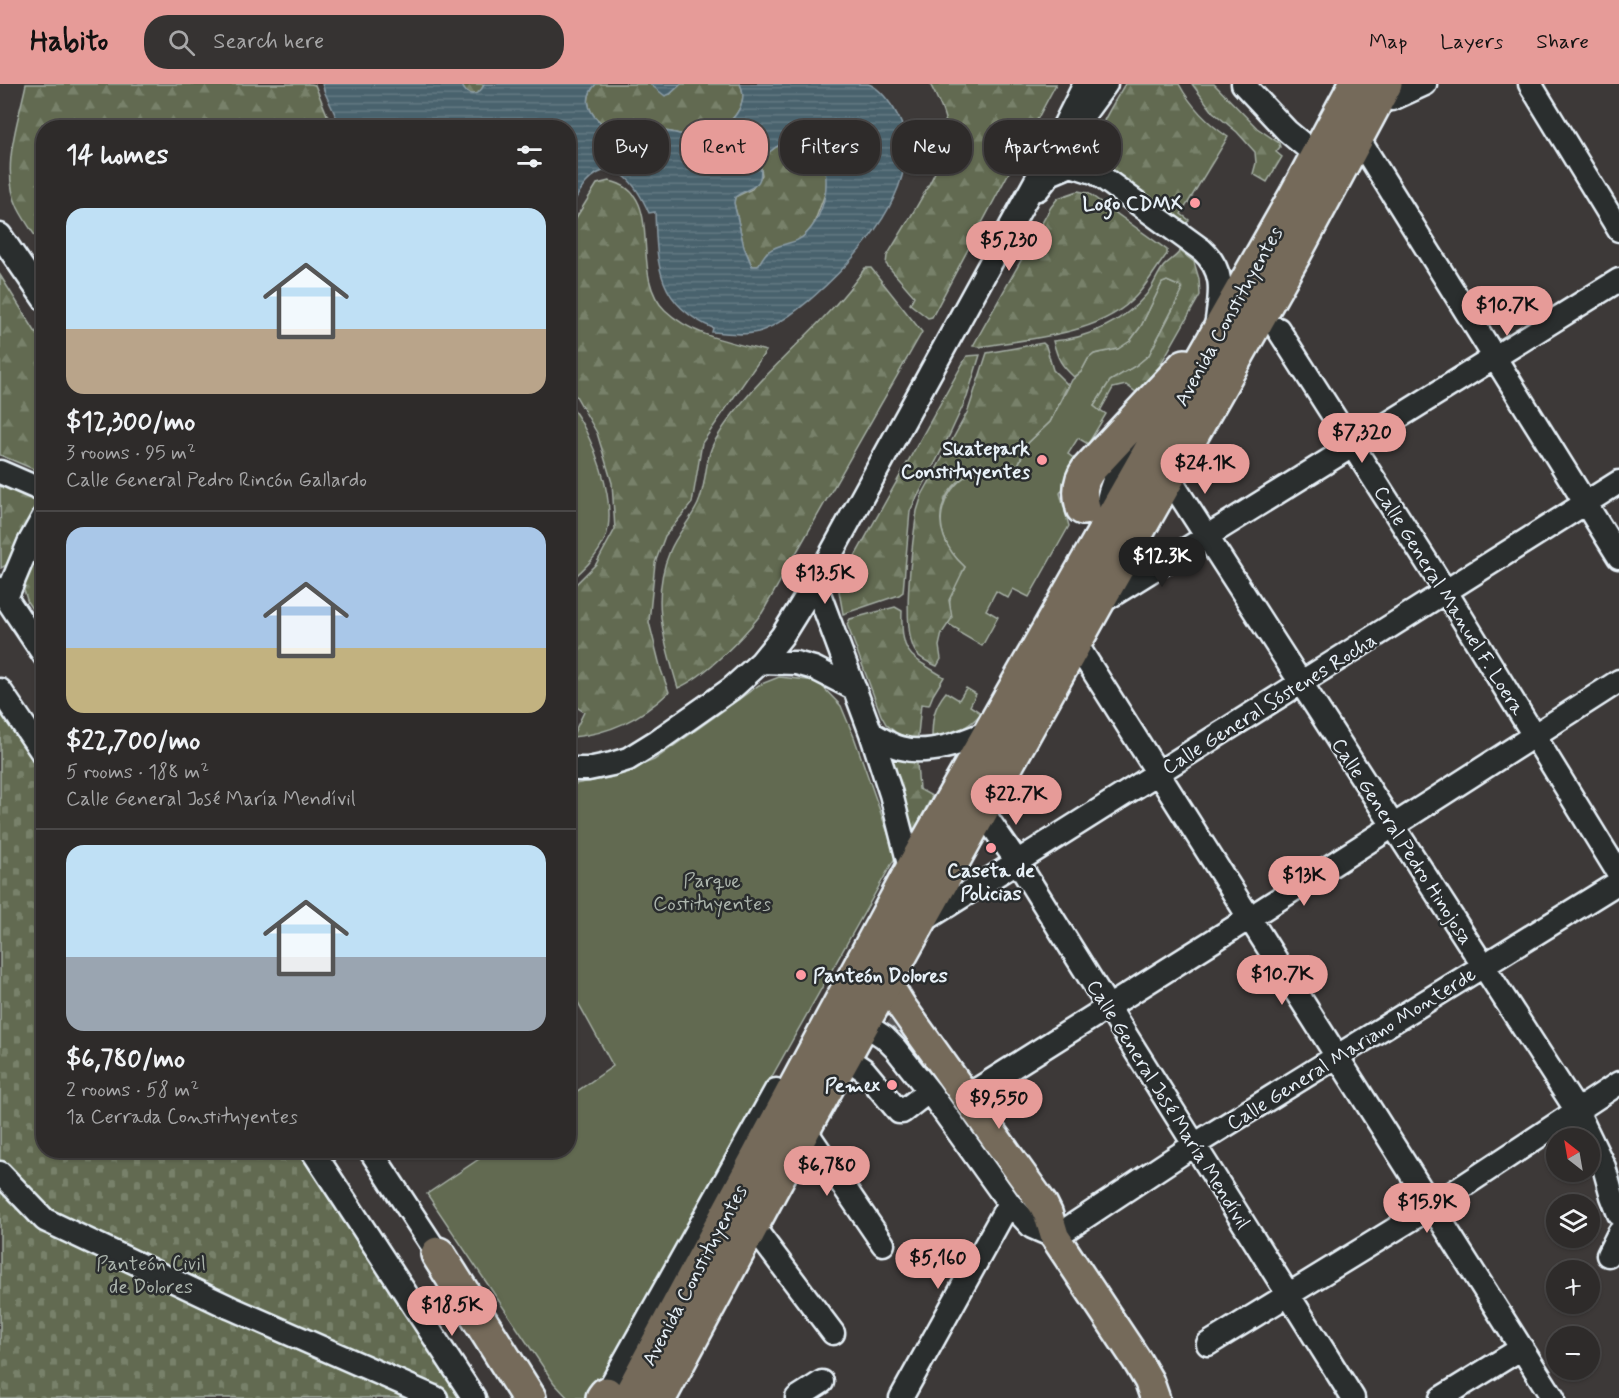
<!DOCTYPE html>
<meta charset="utf-8">
<style>
:root{--surface:#2e2b2a;--page:#363332;--text:#f1f3f6;--muted:#a7a7a8;--line:#494747;--accent:#e69b98}
body{margin:0;font-family:Mynerve,sans-serif;background:var(--page);color:var(--text);height:100vh;display:flex;flex-direction:column;font-size:22px;white-space:nowrap}
*{box-sizing:border-box;margin:0}
p{font-size:20px;color:var(--muted)}
.icon{flex:none;width:33px;height:33px;fill:none;stroke:currentColor;stroke-width:2;stroke-linecap:round;stroke-linejoin:round}
.map{position:relative;flex:1;overflow:hidden}
.side{position:absolute;left:36px;top:36px;width:540px;height:1038px;display:flex;flex-direction:column;background:var(--surface);border-radius:24px;box-shadow:0 2px 4px #0004,0 0 0 2px var(--line)}
.side>*{flex:none}
.guide{position:absolute;left:594px;top:36px;width:570px;height:54px;display:flex;gap:12px}
.needle{width:39px;rotate:329deg}
.controls{position:absolute;left:1546px;top:1044px;display:grid;gap:12px}
.controls a{display:grid;place-items:center;width:54px;height:54px;border-radius:50%;background:var(--surface);box-shadow:0 2px 4px #0004,0 0 0 2px var(--line);font-size:30px}
.price{position:absolute;translate:-50% -51px;padding:0 14px;border-radius:21px;background:var(--accent);color:#111;font-size:20px;line-height:39px;filter:drop-shadow(0 2px 3px #0008)}
.price::after{content:'';position:absolute;left:50%;top:36px;width:18px;height:14px;margin-left:-9px;background:inherit;clip-path:polygon(0 0,100% 0,50% 100%)}
.price.on{background:#222;color:#fff}
ul{padding:0;list-style:none}
li{display:grid;align-content:center;gap:12px;height:318px;padding:0 30px}
li+li{border-top:2px solid var(--line)}
li span{display:grid;place-items:center;height:186px;border-radius:18px;color:#555}
li>.icon{margin-inline-start:auto}
span .icon{width:108px;height:108px;fill:#fffc;stroke-width:1}
li b{font-size:26px}
h2{display:flex;justify-content:space-between;align-items:center;height:72px;padding:0 30px;font-size:26px}
.pill{padding:0 21px;border-radius:24px;background:var(--surface);box-shadow:0 2px 4px #0004,0 0 0 2px var(--line);font-size:21px;line-height:54px}
.pill.on{background:var(--accent);color:#111}
header{display:flex;align-items:center;gap:36px;box-sizing:border-box;height:84px;padding:0 30px;background:var(--accent);color:#111}
header strong{font-size:28px}
nav{display:flex;gap:33px;margin-inline-start:auto;font-size:21px}
.search{width:420px;height:54px;background:var(--page);display:flex;align-items:center;gap:15px;box-sizing:border-box;padding:0 21px;border-radius:24px;color:var(--muted);font-size:22px}
.map>svg:first-child{display:block}
</style>
<header>
<strong>Habito</strong>
<div class="search"><svg class="icon" aria-label="search" viewBox="0 0 24 24"><circle cx="10" cy="10" r="6"/><path d="M15 15l6 6"/></svg>Search here</div>
<nav><a>Map</a><a>Layers</a><a>Share</a></nav>
</header>
<div class="map">
<svg width="1619" height="1314" viewBox="0 0 1619 1314">
<defs>
<pattern id="forest-firs" width="22" height="20" patternUnits="userSpaceOnUse" patternTransform="scale(1.5)"><rect width="22" height="20" fill="#626b51"/><path d="M5 1l3.5 6h-7zM16 11l3.5 6h-7z" fill="#78816b"/></pattern>
<pattern id="cemetery-stones" width="16" height="16" patternUnits="userSpaceOnUse" patternTransform="scale(1.5)"><rect width="16" height="16" fill="#626b51"/><path d="M2 7V4a2 2 0 0 1 4 0v3zM10 15v-3a2 2 0 0 1 4 0v3z" fill="#78816b"/></pattern>
<pattern id="water-rules" width="6" height="5" patternUnits="userSpaceOnUse" patternTransform="scale(1.5)"><rect width="6" height="5" fill="#49626d"/><path d="M0 2.5h6" fill="none" stroke="#637983"/></pattern>
</defs>
<rect width="100%" height="100%" fill="#3d3938"/>
<filter id="ink" filterUnits="userSpaceOnUse"><feTurbulence type="fractalNoise" baseFrequency=".0167" numOctaves="2"/><feDisplacementMap in="SourceGraphic" scale="12" xChannelSelector="R" yChannelSelector="G"/><feConvolveMatrix kernelMatrix="1 2 1 2 8 2 1 2 1" color-interpolation-filters="sRGB"/></filter>
<g filter="url(#ink)">
<!-- green -->
<path fill="#626b51" stroke="#a5aea4" stroke-width="1.5" d="M1167,197L1181,203L1182,207L1149,271L1137,281L1110,297L1094,322L1106,330L1088,360L1078,354L1068,370L1079,378L1060,409L1069,442L1029,513L1013,505L1008,514L996,507L986,526L998,533L982,562L958,548L959,546L948,540C954,530 948,525 950,516C951,505 960,493 965,483C956,475 948,465 944,453C932,421 960,384 993,381C1001,381 1008,383 1016,385L1028,359L1050,338L1072,296L1081,288L1088,275L1094,270L1130,257L1141,242L1162,199Z
M569,320C592,348 619,420 605,455C597,473 583,486 569,498V440L573,423L568,400Z
M779,593L817,597L841,622L854,653L896,772L591,1314H568L554,1299L427,1110L491,1067L568,1066L569,1013L613,982L569,902V701L609,694L654,676L759,601Z
M966,604L976,610L970,622L981,629C969,645 951,650 932,656C932,636 933,624 946,608L959,616Z"/>
<!-- forest -->
<path fill="url(#forest-firs)" stroke="#a5aea4" stroke-width="1.5" d="M26,0H311L315,1L332,43L44,44L43,164C35,151 25,138 18,124C0,86 18,39 26,0Z
M462,0H484C480,13 465,14 462,0Z
M596,0H650L670,10L681,0H740C752,21 724,50 703,53C689,55 676,47 662,47C653,47 644,52 635,52C610,51 572,25 596,0Z
M930,0H1056L932,233L928,234L910,220L914,212L886,180L887,172C903,144 945,82 947,52C948,34 938,16 930,0Z
M1125,0H1179C1191,22 1207,39 1228,53L1181,130L1189,136L1184,144L1106,87L1111,79C1106,75 1099,72 1096,66C1090,55 1118,12 1125,0Z
M1192,0H1214L1257,44L1279,59L1280,63L1276,68L1282,73L1267,98L1253,90L1256,79L1255,68L1237,48L1213,28Z
M456,38H469L486,43L438,44Z
M852,48L866,53C868,61 867,65 861,70L849,67L843,55L846,50Z
M788,57H801L811,62L821,75L827,91L826,107L813,142L805,151L797,157L767,168L758,182H752L744,163L734,119L735,113L752,105L762,91L760,79L764,72L776,63Z
M609,97C668,108 627,189 665,226C692,252 731,258 766,267L702,359L692,419L665,452L655,479L649,538L661,586L669,608C642,634 609,650 572,653L584,628L569,618V507L596,480L615,445L612,399L597,349L576,312L569,308V145L597,100Z
M1078,107L1088,109L1167,166V170C1157,183 1148,199 1137,211C1102,251 1030,254 980,263L973,262L1051,123L1058,114Z
M1180,167L1194,178L1199,195L1200,211L1159,283L1136,308L1126,301L1113,304L1100,327L1094,322L1110,297L1137,281L1149,271L1182,208L1181,203L1167,197L1162,199L1141,242L1130,257L1118,265L1094,270L1088,275L1081,288L1074,293C1061,281 1058,276 1053,257C1087,255 1124,237 1146,211C1153,203 1157,191 1163,183C1168,177 1175,174 1180,167Z
M865,184H871L875,189L922,248L762,529C742,554 707,591 678,604C664,557 650,514 670,467C677,450 690,437 698,420C707,400 704,374 716,355C755,290 822,246 865,184Z
M0,191L43,260V389L0,371Z
M1043,259L1046,262L1053,286L1068,301L1050,338L1028,359L1016,385C974,372 928,409 944,453C948,465 956,475 965,483L949,516L952,534L942,549L939,562L941,575L937,582C930,579 922,576 917,570C899,549 913,455 917,427L922,411L968,327L987,269Z
M980,271L967,313L950,350L910,427L903,508L899,511L843,530L839,507L845,490L967,272Z
M0,399L36,414L40,421L10,479L1,484Z
M43,461L44,542H43L28,519L23,503Z
M895,523L902,527C900,571 910,572 944,593L933,611L929,621L921,620L917,661L894,657V647L886,640L881,631L847,540L850,535Z
M887,674L917,679L919,705L932,712L914,747Z"/>
<!-- cemetery -->
<path fill="url(#cemetery-stones)" stroke="#a5aea4" stroke-width="1.5" d="M0,598L43,661L44,1066L321,1067L488,1314H0Z"/>
<!-- water -->
<path fill="url(#water-rules)" stroke="#899ba5" stroke-width="1.5" fill-rule="evenodd" d="M322,0H462C465,14 480,13 484,0H596C572,25 610,52 635,52C644,52 653,47 662,47C676,47 689,55 703,53C724,50 752,21 740,0C771,0 801,0 832,0C843,0 857,0 868,0C879,3 888,16 894,25C900,35 906,47 906,59C909,118 853,178 812,214C796,227 778,242 758,248C743,252 727,249 712,248L713,244C657,220 657,182 655,128L649,129C638,104 615,66 586,99C579,107 574,118 569,127L568,44L486,43L469,38H456L438,44L341,43L325,9ZM852,48L866,53C868,61 867,65 861,70L849,68L843,55L846,50ZM788,57C838,57 833,123 806,150C796,161 780,158 769,167C764,170 761,177 758,182H752L744,163L734,119L735,113C752,101 764,105 760,79L764,72L776,63Z
M650,0H681L670,10L665,12Z"/>
<g fill="none" stroke-linecap="round" stroke-linejoin="round">
<!-- minor-tunnel -->
<path stroke="#575555" stroke-width="22" stroke-dasharray="22 11" stroke-linecap="butt" d="M857,927C882,928 895,945 911,963"/>
<!-- minor casing -->
<g stroke="#e8f1f8" stroke-width="27">
<path id="minor" d="M1243,0L1287,47L1317,72
M1530,0L1619,146
M1379,13L1392,15L1425,0
M1071,48L1106,0
M1358,54L1619,473
M1038,105L1050,90L1071,81L1096,89L1202,166C1227,189 1220,212 1216,243
M0,151L44,215
M1278,245L1446,508L1619,790
M0,388L44,407
M1169,394L1577,1027L1604,1083L1612,1112L1619,1130
M1104,436C1109,400 1123,368 1148,343
M815,499L871,649L891,710L911,788
M0,505L44,571
M6,514L29,459L44,432
M1098,520L1619,196
M1075,558L1553,1314
M761,578L796,579L814,584L855,605
M0,606L44,671
M871,649C880,654 891,662 901,664C930,672 963,658 990,647
M568,685H588L612,680L628,675L657,657L731,605L761,578L782,552L815,499L967,222L1045,80L1085,0
M982,727L1018,779L1353,1314
M920,839L1619,398
M864,940L884,953L895,964L929,1007L1009,1119L1032,1143L1055,1153
M845,973L864,986L899,1028H902L929,1007
M967,1012L1251,833L1619,597
M804,1044L883,1160
M312,1066L474,1314
M370,1066L438,1170L442,1182
M0,1089L45,1136L231,1224L436,1314
M751,1140L833,1249
M1055,1153L1194,1061L1619,798
M1608,1171L1619,1149
M1208,1260L1433,1122L1619,999
M600,1314L606,1310L776,1006
M797,1314L822,1298
M901,1314L1009,1119
M1441,1314L1522,1264"/>
</g>
<!-- major casing -->
<g stroke="#e8f1f8" stroke-width="33">
<path id="major" d="M886,897L902,923L1043,1120L1048,1130L1055,1153L1136,1275L1149,1297L1155,1314"/>
</g>
<!-- highway casing -->
<g stroke="#e8f1f8" stroke-width="38">
<path id="highway" d="M1083,424C1079,410 1079,398 1088,386L1185,282
M438,1170L529,1314
M603,1314L606,1310
M629,1314L911,788L1294,115L1356,0
M659,1314L804,1044L1095,522L1293,172L1385,0"/>
</g>
<!-- minor -->
<use href="#minor" stroke="#2a2d2e" stroke-width="22"/>
<!-- major -->
<use href="#major" stroke="#746a5a" stroke-width="28"/>
<!-- highway -->
<use href="#highway" stroke="#746a5a" stroke-width="33"/>
</g>
</g>
<!-- markers -->
<g fill="#ff9aa2" stroke="#2a2d2e" stroke-width="2">
<circle cx="1195" cy="119" r="6"/>
<circle cx="1042" cy="376" r="6"/>
<circle cx="991" cy="764" r="6"/>
<circle cx="801" cy="891" r="6"/>
<circle cx="892" cy="1001" r="6"/>
</g>
<g text-anchor="middle" stroke-width="5" stroke-linejoin="round" paint-order="stroke">
<!-- poi labels -->
<g font-size="20" font-weight="bold" fill="#e8f1f8" stroke="#2a2d2e" text-anchor="end">
<text x="1183" y="126">Logo CDMX</text>
<text x="1030" y="371">Skatepark<tspan x="1030" dy="23">Constituyentes</tspan></text>
<text x="991" y="793" text-anchor="middle">Caseta de<tspan x="991" dy="23">Policias</tspan></text>
<text x="813" y="898" text-anchor="start">Panteón Dolores</text>
<text x="880" y="1008">Pemex</text>
</g>
<!-- street labels -->
<g font-size="20" fill="#e8f1f8" stroke="#2a2d2e">
<text transform="translate(1228 232) rotate(-61)" y="7">Avenida Constituyentes</text>
<text transform="translate(1450 516) rotate(58)" y="7">Calle General Manuel F. Loera</text>
<text transform="translate(1269 619) rotate(-32)" y="7">Calle General Sóstenes Rocha</text>
<text transform="translate(1403 757) rotate(57)" y="7">Calle General Pedro Hinojosa</text>
<text transform="translate(1351 964) rotate(-32)" y="7">Calle General Mariano Monterde</text>
<text transform="translate(1169 1020) rotate(58)" y="7">Calle General José María Mendívil</text>
<text transform="translate(694 1191) rotate(-62)" y="7">Avenida Constituyentes</text>
</g>
<!-- park labels -->
<g font-size="20" fill="#acb5ad" stroke="#2a2d2e">
<text x="712" y="803">Parque<tspan x="712" dy="23">Costituyentes</tspan></text>
<text x="151" y="1186">Panteón Civil<tspan x="151" dy="23">de Dolores</tspan></text>
</g>
</g>
</svg>
<div class="controls">
<a><svg class="needle" viewBox="-14 -14 28 28"><path d="M0-13l5 13h-10z" fill="#e53935"/><path d="M0 13l5-13h-10z" fill="#a7a7a8"/></svg></a>
<a><svg class="icon" aria-label="layers" viewBox="0 0 24 24"><path d="M12 4l9 5-9 5-9-5zM3 14l9 5 9-5"/></svg></a>
<a>+</a>
<a>−</a>
</div>
<b class="price" style="left:1009px;top:188px">$5,230</b>
<b class="price" style="left:1507px;top:253px">$10.7K</b>
<b class="price" style="left:1362px;top:380px">$7,320</b>
<b class="price" style="left:1205px;top:411px">$24.1K</b>
<b class="price on" style="left:1162px;top:504px">$12.3K</b>
<b class="price" style="left:825px;top:521px">$13.5K</b>
<b class="price" style="left:1016px;top:742px">$22.7K</b>
<b class="price" style="left:1304px;top:823px">$13K</b>
<b class="price" style="left:1282px;top:922px">$10.7K</b>
<b class="price" style="left:999px;top:1046px">$9,550</b>
<b class="price" style="left:827px;top:1113px">$6,780</b>
<b class="price" style="left:1427px;top:1150px">$15.9K</b>
<b class="price" style="left:938px;top:1206px">$5,160</b>
<b class="price" style="left:452px;top:1253px">$18.5K</b>
<div class="guide">
<a class="pill">Buy</a>
<a class="pill on">Rent</a>
<a class="pill">Filters</a>
<a class="pill">New</a>
<a class="pill">Apartment</a>
</div>
<section class="side">
<h2>14 homes<svg class="icon" aria-label="filters" viewBox="0 0 24 24"><path d="M4 7h16M4 17h16"/><circle cx="9" cy="7" r="2"/><circle cx="15" cy="17" r="2"/></svg></h2>
<ul>
<li><span style="background:linear-gradient(#bfe0f5 65%,#b9a48a 0)"><svg class="icon" aria-label="home" viewBox="0 0 24 24"><path d="M3 11l9-7 9 7M6 9v11h12V9"/></svg></span><div><b>$12,300/mo</b><p>3 rooms · 95 m²</p><p>Calle General Pedro Rincón Gallardo</p></div></li>
<li><span style="background:linear-gradient(#a9c7e8 65%,#c2b280 0)"><svg class="icon" aria-label="home" viewBox="0 0 24 24"><path d="M3 11l9-7 9 7M6 9v11h12V9"/></svg></span><div><b>$22,700/mo</b><p>5 rooms · 188 m²</p><p>Calle General José María Mendívil</p></div></li>
<li><span style="background:linear-gradient(#bfe0f5 60%,#9aa5b1 0)"><svg class="icon" aria-label="home" viewBox="0 0 24 24"><path d="M3 11l9-7 9 7M6 9v11h12V9"/></svg></span><div><b>$6,780/mo</b><p>2 rooms · 58 m²</p><p>1a Cerrada Constituyentes</p></div></li>
</ul>
</section>
</div>
